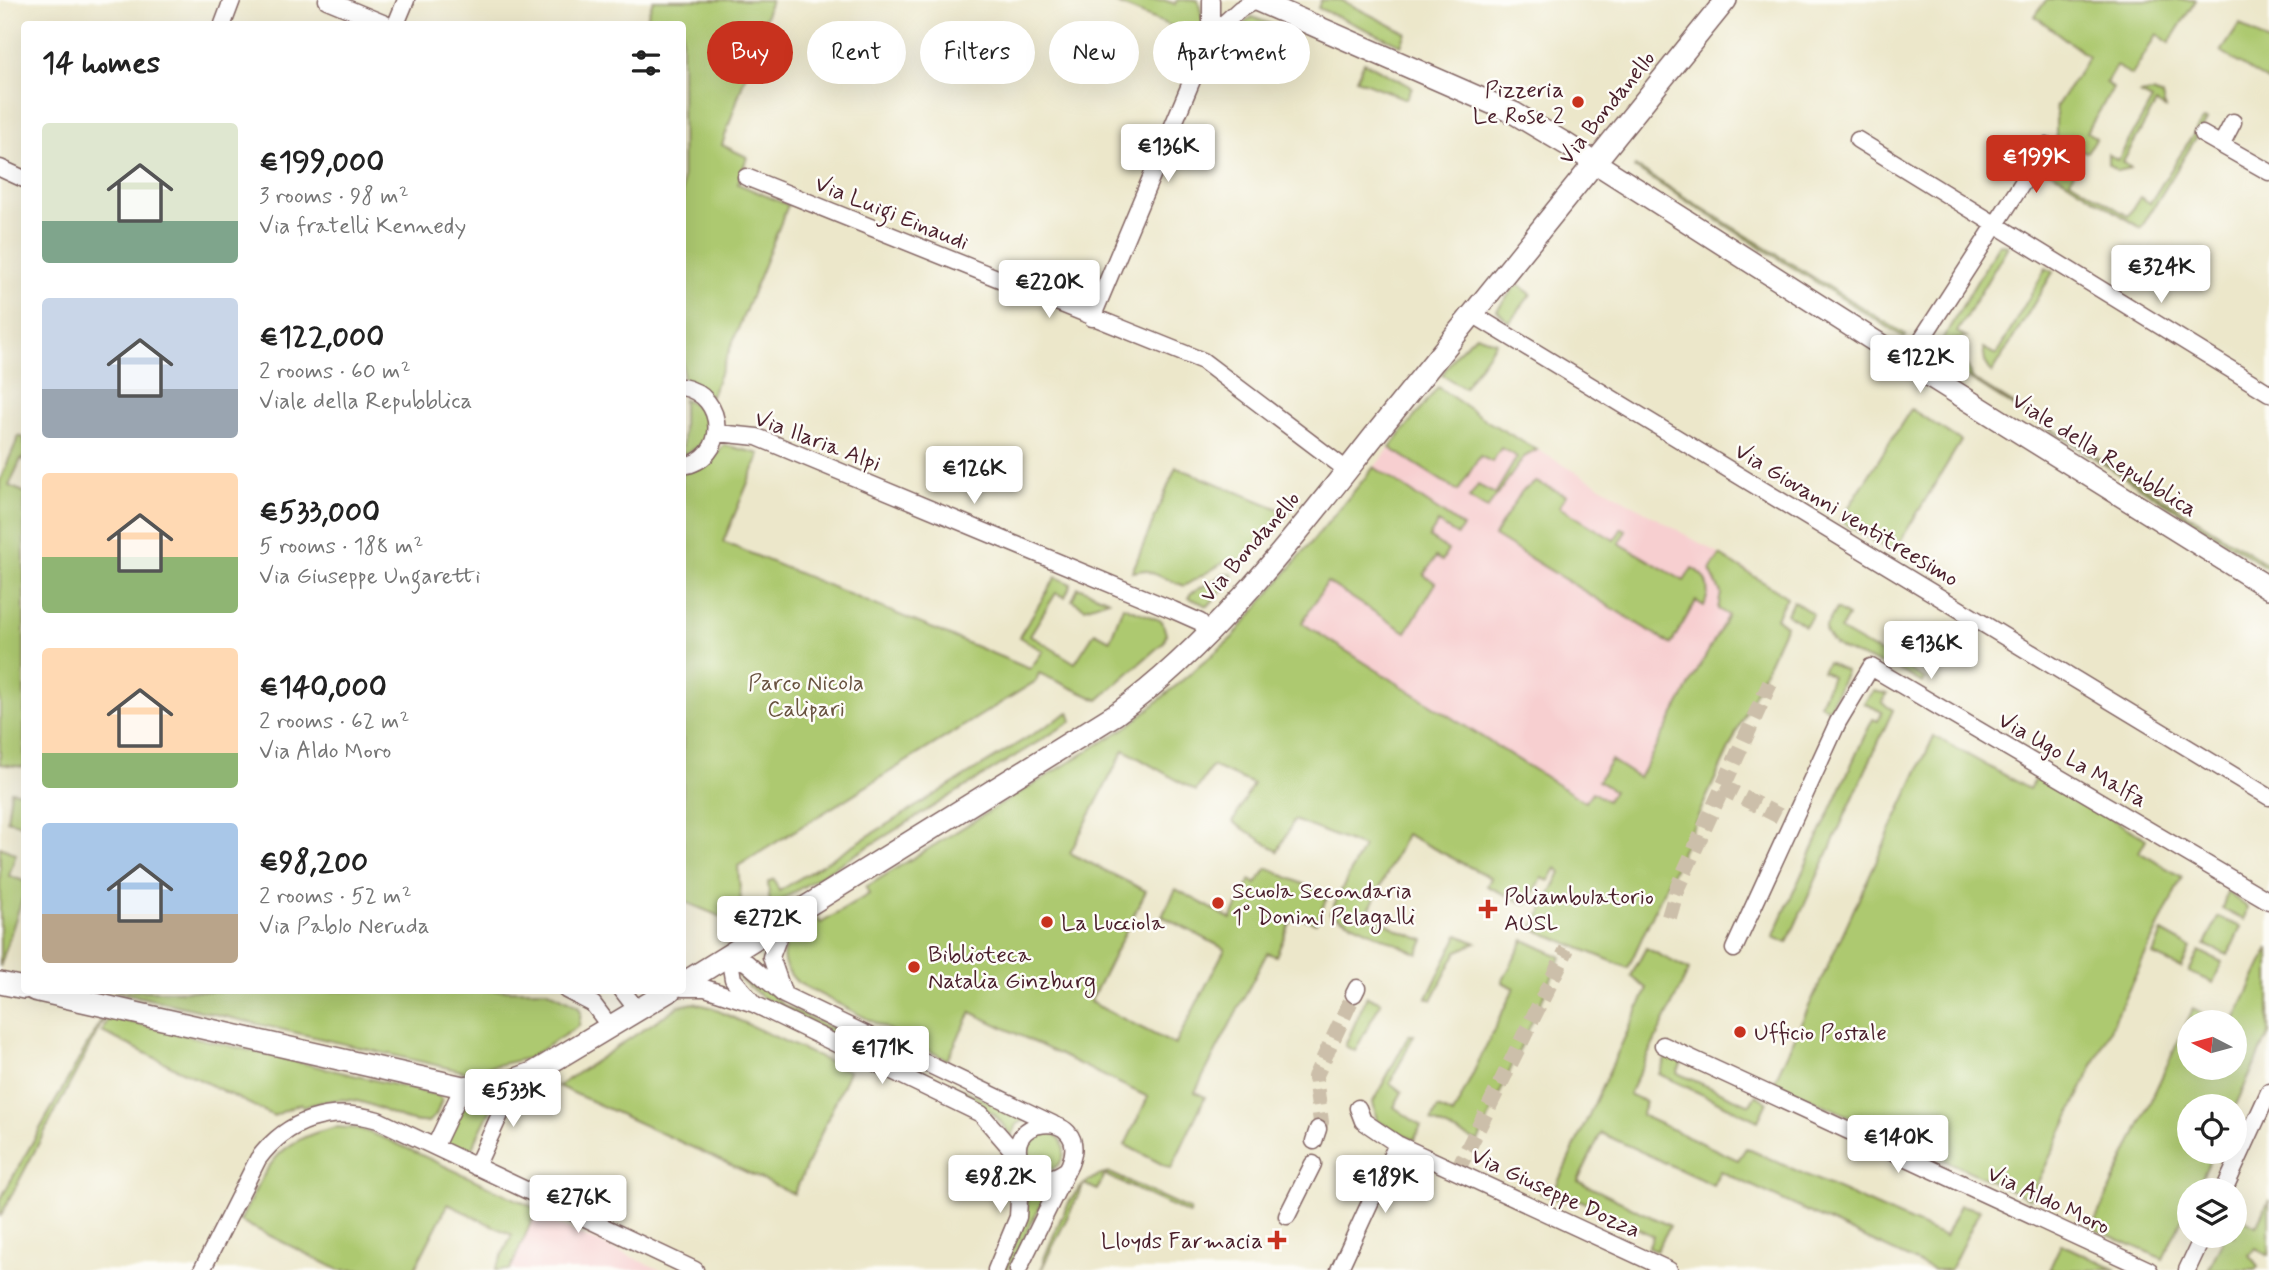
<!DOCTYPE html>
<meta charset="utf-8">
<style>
:root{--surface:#fff;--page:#f6f6f6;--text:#222;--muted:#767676;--accent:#c8321e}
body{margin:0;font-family:Mynerve,sans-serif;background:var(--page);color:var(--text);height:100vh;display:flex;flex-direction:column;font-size:26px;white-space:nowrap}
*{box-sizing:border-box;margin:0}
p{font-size:23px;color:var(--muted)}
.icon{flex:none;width:38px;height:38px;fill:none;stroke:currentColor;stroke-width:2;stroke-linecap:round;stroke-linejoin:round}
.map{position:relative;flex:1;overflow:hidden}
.side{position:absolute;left:21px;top:21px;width:665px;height:973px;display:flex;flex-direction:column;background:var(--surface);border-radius:7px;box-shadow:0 7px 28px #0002}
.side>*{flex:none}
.banner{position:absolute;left:707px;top:21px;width:665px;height:63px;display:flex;gap:14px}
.needle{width:46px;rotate:276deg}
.tools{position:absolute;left:2177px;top:1010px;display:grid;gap:14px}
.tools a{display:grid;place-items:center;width:70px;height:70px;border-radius:50%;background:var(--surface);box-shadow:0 7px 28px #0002;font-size:35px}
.price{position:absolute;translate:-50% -60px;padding:0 16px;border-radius:7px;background:#fff;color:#222;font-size:23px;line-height:46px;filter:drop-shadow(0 2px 4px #0008)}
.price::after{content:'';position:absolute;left:50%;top:42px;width:21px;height:16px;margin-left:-10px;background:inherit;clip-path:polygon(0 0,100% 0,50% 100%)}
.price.active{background:var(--accent);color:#fff}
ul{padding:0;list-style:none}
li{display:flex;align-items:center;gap:21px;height:175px;padding:0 21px}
li span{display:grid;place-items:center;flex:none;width:196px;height:140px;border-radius:7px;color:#555}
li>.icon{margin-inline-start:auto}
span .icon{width:84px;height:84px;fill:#fffc;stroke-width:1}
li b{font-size:30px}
h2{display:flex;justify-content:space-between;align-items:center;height:84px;padding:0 21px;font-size:30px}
.pill{padding:0 24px;border-radius:32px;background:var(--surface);box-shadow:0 7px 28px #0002;font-size:24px;line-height:63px}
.pill.active{background:var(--accent);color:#fff}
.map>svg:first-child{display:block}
</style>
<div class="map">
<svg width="2269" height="1270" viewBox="0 0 2269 1270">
<rect width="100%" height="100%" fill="#fdfcf7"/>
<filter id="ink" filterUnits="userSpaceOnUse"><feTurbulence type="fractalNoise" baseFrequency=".0143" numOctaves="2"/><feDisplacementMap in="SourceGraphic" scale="14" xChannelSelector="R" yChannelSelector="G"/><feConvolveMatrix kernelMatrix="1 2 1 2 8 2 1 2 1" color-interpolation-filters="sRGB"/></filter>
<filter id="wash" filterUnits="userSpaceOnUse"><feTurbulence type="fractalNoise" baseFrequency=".00686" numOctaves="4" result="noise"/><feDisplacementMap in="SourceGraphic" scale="28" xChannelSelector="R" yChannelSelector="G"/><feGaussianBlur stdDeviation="1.57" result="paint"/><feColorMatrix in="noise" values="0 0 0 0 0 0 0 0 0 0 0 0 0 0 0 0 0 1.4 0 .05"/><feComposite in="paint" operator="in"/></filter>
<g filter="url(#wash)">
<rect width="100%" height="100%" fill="#ece7ca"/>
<!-- built -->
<path fill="#f7cfd0" d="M1487,421L1752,573L1599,849L1232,638L1390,448L1446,483Z
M536,1215L661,1270H510Z"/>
<!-- green -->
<path fill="#adc96f" stroke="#7c744d" stroke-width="2" d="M653,0H771L722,145L747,157L738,184L788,205L711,396L692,382L683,381L682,24H645Z
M1108,0H1164L1175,4L1177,0H1198L1204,24L1195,36Z
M1321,0H1341L1406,33L1401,45L1318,8Z
M2046,0H2196L2169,43L2157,34L2132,75L2116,66L2106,83L2113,88L2087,132L2096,138L2087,152L2056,142V107L2089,57L2035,16Z
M1252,17L1292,32L1285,48L1239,28Z
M2240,24L2269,43V82L2221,52Z
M1364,62L1412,87L1406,99L1356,79Z
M2153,92L2162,96L2165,108L2156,103L2123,162L2131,168L2118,171L2108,164V154L2118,160L2152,100L2140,94Z
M2203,119L2207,120L2141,228L2049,170L2058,158L2076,169L2070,180L2128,216L2140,197L2150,203Z
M1635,166L1906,335L1905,338L1634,168Z
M1999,244L2008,246L1957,332L1966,338L1941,342Z
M2046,268L2053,272L1992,373L1985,362L1983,348L1996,355Z
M1517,284L1531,294L1509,323L1497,310Z
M1476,335L1496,342L1464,388L1442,375L1456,354Z
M1962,354L1973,379L2269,565V569L1949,366L1953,358Z
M1438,387L1487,421L1537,450L1524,457L1487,509L1469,498L1478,485L1495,494L1517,457L1501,448L1492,462L1480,456L1458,491L1390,448Z
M683,399C713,407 713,447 683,454Z
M1911,409L1961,441L1893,553L1840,521Z
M19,436L24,438V460L21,459L9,486L24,492V767L0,764V480Z
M724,445L760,454L723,542L1030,669L1043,651L1019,637L1056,577L1071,584L1065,597L1056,593L1030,635L1075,663L1095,632L1110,640L1123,606L1162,621L1166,634L1164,642L1098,700L1039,673L1036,681L738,866L743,926L683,901L682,473L709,464Z
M1176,467L1289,513L1245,565L1230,559L1184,586L1145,570L1132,572Z
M1374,467L1463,527L1457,535L1438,523L1429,537L1448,550L1442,561L1436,557L1424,575L1436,583L1406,632L1327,582L1302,623L1585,802L1592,792L1607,801L1614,791L1598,781L1611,760L1639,778L1728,615L1718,609L1721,593L1710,570L1720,555L1787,597L1776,618L1786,625L1628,968L1533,929L1561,872L1556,868L1549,881L1542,878L1527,905L1487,886L1491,878L1406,834L1368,912L1400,931L1424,940L1418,954L1330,913L1363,847L1294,820L1278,851L1233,822L1253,784L1212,766L1196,791L1124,750L1070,853L1146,891L1090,1002L1175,1045L1225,949L1162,916L1176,889L1231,919L1250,880L1256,884L1267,868L1328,895L1316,923L1299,917L1290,923L1276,956L1267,953L1195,1092L1205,1097L1171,1169L1125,1145L1148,1097L971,1012L947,1060L798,983C767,952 790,937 817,919L821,923L869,894L866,887L1130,725L1232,638Z
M1536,482L1566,495L1559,507L1614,540L1622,528L1626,530L1619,543L1684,581L1692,568C1708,576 1711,590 1704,606L1696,601L1671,644L1494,536L1522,491Z
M1226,573L1232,574L1233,578L1208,606L1189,598L1190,594Z
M1078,587L1109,600L1085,608L1072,600Z
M1793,601L1813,614L1805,626L1787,614Z
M1836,609L1848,616L1840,630L1925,679L1923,683C1912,678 1900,669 1888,666C1869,659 1829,651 1825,629Z
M1827,662L1846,671L1829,709L1820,704L1832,676L1822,671Z
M1873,691L1887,694L1882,703L1893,710L1787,943L1773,937L1864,737L1873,719L1878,721L1882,712L1864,703Z
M1069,712L1072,721L770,907L768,882L774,879L779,891Z
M1934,736L2029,789L2037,775L2146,839L2139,852L2182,877L2030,1199L1774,1082Z
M24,790V825L7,820L11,791L24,793Z
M0,847L16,854L9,876L24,881V893L0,967Z
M2227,892L2247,907L2244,920L2222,909Z
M2218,917L2241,927L2228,955L2205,945Z
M2162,932L2191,948L2181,968L2153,955Z
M1458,935L1476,943L1457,951L1432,1000L1427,998Z
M1524,940L1561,957L1478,1142L1431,1121L1438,1108L1453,1115L1514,988L1502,982Z
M1646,948L1689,970L1629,1094L1646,1102L1641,1115L1738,1160L1746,1148L1945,1237L1960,1205L1980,1210L1950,1270H1934L1720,1171L1713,1185L1601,1133L1578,1181L1670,1226L1656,1251L1648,1248L1653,1236L1568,1194L1563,1202L1541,1193L1543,1184L1555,1189L1647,989L1631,976Z
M2269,948V1034L2235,1107L2189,1106V1152H2214L2196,1190H2189V1204L2163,1259L2092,1228L2193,1009L2220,1022H2189V1068H2235L2234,1022Z
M2199,951L2222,962L2213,983L2189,972Z
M742,965L783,1005L864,1044L862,1048C816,1027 771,1010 735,974L737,967Z
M546,990L578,1006L581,1012L579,1026L528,1058L466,1072L115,991Z
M1367,996L1381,1002L1355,1051L1345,1046Z
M694,1003L710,1007L849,1071L794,1194L558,1086L679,1006Z
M104,1015L105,1017L0,1217V1200Z
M109,1017L437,1095L442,1099L436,1115L428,1122C404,1124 386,1109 364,1103C343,1096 324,1101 303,1107L301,1103L274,1116L102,1032Z
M1409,1035H1414L1390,1083L1402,1092L1394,1107L1421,1126L1414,1140L1377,1121L1373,1102Z
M1668,1053L1683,1060L1677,1073L1750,1105L1756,1095L1767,1102L1758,1121L1659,1074Z
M892,1057L1027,1119L1017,1124L1012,1136L994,1114L890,1061Z
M475,1099L486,1100L492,1107L469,1154L445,1144L465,1102Z
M337,1127L360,1129L389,1140L537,1209L510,1270H495L512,1235L448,1204L414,1270H339L240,1221C267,1168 274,1140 337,1127Z
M1026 1151a19 19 0 1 1 38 0a19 19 0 1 1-38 0Z
M1110,1173L1190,1210L1189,1214L1105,1175L1097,1190L1084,1184L1041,1270L1045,1261L1043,1260C1059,1227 1069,1178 1110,1173Z
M1029,1181L1051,1184L1008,1270H1003L1026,1217Z
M2242,1199L2245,1201L2237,1215L2256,1226L2269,1200V1256L2256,1248L2249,1255L2258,1266L2256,1270H2208L2225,1236H2235V1214Z
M2061,1244L2116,1270H2049Z"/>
</g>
<g filter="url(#ink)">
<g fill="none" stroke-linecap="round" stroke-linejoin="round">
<!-- street-tunnel -->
<path stroke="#ccbfaa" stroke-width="16" stroke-dasharray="16 8" stroke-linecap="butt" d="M1722,787L1787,820
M1669,917L1678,886L1770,683
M1318,1129L1321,1122L1315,1077L1354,994
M1457,1171L1567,949"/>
<!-- street casing -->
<g stroke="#836563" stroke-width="19">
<path id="street" d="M327,0L385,24
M223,24L232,0
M396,24L406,0
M1211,35L1240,9L1256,0
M2202,134L2269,172
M1858,140L2269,393
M2221,145L2233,122
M0,168L24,179
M746,177L1203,361L1348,471
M1474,315L2269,797
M1092,318L1211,35V0
M1907,362L2047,145
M682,387C727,395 729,460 682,466
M718,433L757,437L1173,610L1200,622L1207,631
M1734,949L1838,722L1871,667L2269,901
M682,988H705L754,1004L981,1114L1020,1159
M566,990L593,1004L611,1028
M622,990L638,1011
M783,992L771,957L785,919
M1354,994L1357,988
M754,1004L733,979L729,955L747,963L784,995L1053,1124
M1663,1045L2149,1270
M1358,1108L1363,1121L1397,1144L1669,1270
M1314,1141L1318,1129
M435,1146L463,1087
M476,1167L508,1097V1082
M2224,1190L2269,1092
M1287,1216L1313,1164
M202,1270L258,1159C288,1119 330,1106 378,1120L695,1270
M996,1270L1018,1217L1021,1163
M1018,1270L1070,1164C1093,1105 989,1116 1026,1170C1040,1180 1052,1180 1065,1171
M1339,1270L1397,1144
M2187,1270L2203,1236"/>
</g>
<!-- secondary casing -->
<g stroke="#836563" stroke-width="24">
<path id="secondary" d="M1256,0L1514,113L1566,144L1931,377L2269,588
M0,983L24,988
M682,984L1116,714C1215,643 1299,531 1374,436C1491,290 1609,146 1726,0
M34,990L463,1087L508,1082L533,1073L671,990"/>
</g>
<!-- street -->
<use href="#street" stroke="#fff" stroke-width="16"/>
<!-- secondary -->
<use href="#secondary" stroke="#fff" stroke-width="21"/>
</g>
</g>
<!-- markers -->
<g fill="#c8321e" stroke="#fdfcf7" stroke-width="2.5">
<circle cx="1578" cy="102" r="7"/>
<circle cx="1218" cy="903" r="7"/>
<path d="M1484.5 898.5h7v7h7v7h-7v7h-7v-7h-7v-7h7z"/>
<circle cx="1047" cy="922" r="7"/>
<circle cx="914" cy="967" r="7"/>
<circle cx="1740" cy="1032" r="7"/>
<path d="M1273.5 1229.5h7v7h7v7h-7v7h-7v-7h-7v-7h7z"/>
</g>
<g text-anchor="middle" stroke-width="5" stroke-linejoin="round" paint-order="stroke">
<!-- poi labels -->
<g font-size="23" fill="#4a1f2b" stroke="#fdfcf7" text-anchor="start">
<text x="1564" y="97" text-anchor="end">Pizzeria<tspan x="1564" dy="26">Le Rose 2</tspan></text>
<text x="1232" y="898">Scuola Secondaria<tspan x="1232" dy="26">1° Donini Pelagalli</tspan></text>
<text x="1504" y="904">Poliambulatorio<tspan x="1504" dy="26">AUSL</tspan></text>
<text x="1061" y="930">La Lucciola</text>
<text x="928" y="962">Biblioteca<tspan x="928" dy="26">Natalia Ginzburg</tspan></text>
<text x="1754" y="1040">Ufficio Postale</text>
<text x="1263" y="1248" text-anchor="end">Lloyds Farmacia</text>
</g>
<!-- street labels -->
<g font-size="23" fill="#4a1f2b" stroke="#fdfcf7">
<text transform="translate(1606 107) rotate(-51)" y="8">Via Bondanello</text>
<text transform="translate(892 212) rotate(22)" y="8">Via Luigi Einaudi</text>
<text transform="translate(818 440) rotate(21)" y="8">Via Ilaria Alpi</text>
<text transform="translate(2105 454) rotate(32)" y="8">Viale della Repubblica</text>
<text transform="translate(1847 514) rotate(31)" y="8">Via Giovanni ventitreesimo</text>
<text transform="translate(1249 546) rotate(-49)" y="8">Via Bondanello</text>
<text transform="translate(2073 759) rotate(30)" y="8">Via Ugo La Malfa</text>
<text transform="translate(1556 1192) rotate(25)" y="8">Via Giuseppe Dozza</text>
<text transform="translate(2049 1199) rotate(25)" y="8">Via Aldo Moro</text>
</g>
<!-- park labels -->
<g font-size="23" fill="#68523f" stroke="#fdfcf7">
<text x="806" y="690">Parco Nicola<tspan x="806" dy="26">Calipari</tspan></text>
</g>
</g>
</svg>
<div class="tools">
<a><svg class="needle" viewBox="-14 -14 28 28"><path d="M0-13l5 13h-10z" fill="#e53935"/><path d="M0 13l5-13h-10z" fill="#767676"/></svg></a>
<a><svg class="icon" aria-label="locate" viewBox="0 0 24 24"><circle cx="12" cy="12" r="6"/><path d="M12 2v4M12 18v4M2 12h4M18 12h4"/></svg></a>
<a><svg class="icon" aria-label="layers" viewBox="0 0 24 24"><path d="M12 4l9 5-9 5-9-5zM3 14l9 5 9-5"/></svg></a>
</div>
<b class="price" style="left:1168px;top:184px">€136K</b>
<b class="price active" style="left:2036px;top:195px">€199K</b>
<b class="price" style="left:2161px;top:305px">€324K</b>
<b class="price" style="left:1049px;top:320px">€220K</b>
<b class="price" style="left:1920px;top:395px">€122K</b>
<b class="price" style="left:974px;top:506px">€126K</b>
<b class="price" style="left:1931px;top:681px">€136K</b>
<b class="price" style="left:767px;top:956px">€272K</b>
<b class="price" style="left:882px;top:1086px">€171K</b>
<b class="price" style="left:513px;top:1129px">€533K</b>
<b class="price" style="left:1898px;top:1175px">€140K</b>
<b class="price" style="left:1000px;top:1215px">€98.2K</b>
<b class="price" style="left:1385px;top:1215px">€189K</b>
<b class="price" style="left:578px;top:1235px">€276K</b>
<div class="banner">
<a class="pill active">Buy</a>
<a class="pill">Rent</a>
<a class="pill">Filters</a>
<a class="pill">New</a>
<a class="pill">Apartment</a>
</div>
<section class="side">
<h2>14 homes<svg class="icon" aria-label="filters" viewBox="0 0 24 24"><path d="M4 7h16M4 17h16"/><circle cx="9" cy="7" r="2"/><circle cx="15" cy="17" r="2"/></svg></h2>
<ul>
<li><span style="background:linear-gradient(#dfe7d0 70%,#7fa58c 0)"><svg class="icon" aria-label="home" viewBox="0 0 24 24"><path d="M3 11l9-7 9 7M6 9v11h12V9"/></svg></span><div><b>€199,000</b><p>3 rooms · 98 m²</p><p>Via fratelli Kennedy</p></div></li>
<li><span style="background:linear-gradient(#c9d6e8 65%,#9aa5b1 0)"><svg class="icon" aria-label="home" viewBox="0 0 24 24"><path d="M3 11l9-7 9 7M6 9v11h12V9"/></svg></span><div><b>€122,000</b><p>2 rooms · 60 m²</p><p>Viale della Repubblica</p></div></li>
<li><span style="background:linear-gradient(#ffd9b3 60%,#8fb573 0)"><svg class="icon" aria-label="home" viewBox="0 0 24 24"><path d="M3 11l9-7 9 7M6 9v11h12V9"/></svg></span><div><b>€533,000</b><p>5 rooms · 188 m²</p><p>Via Giuseppe Ungaretti</p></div></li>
<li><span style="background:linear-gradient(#ffd9b3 75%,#8fb573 0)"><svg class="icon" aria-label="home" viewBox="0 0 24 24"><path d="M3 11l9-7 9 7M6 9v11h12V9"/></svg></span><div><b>€140,000</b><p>2 rooms · 62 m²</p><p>Via Aldo Moro</p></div></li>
<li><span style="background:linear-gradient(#a9c7e8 65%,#b9a48a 0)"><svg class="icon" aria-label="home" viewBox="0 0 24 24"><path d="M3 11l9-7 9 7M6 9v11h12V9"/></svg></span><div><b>€98,200</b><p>2 rooms · 52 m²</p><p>Via Pablo Neruda</p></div></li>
</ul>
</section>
</div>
